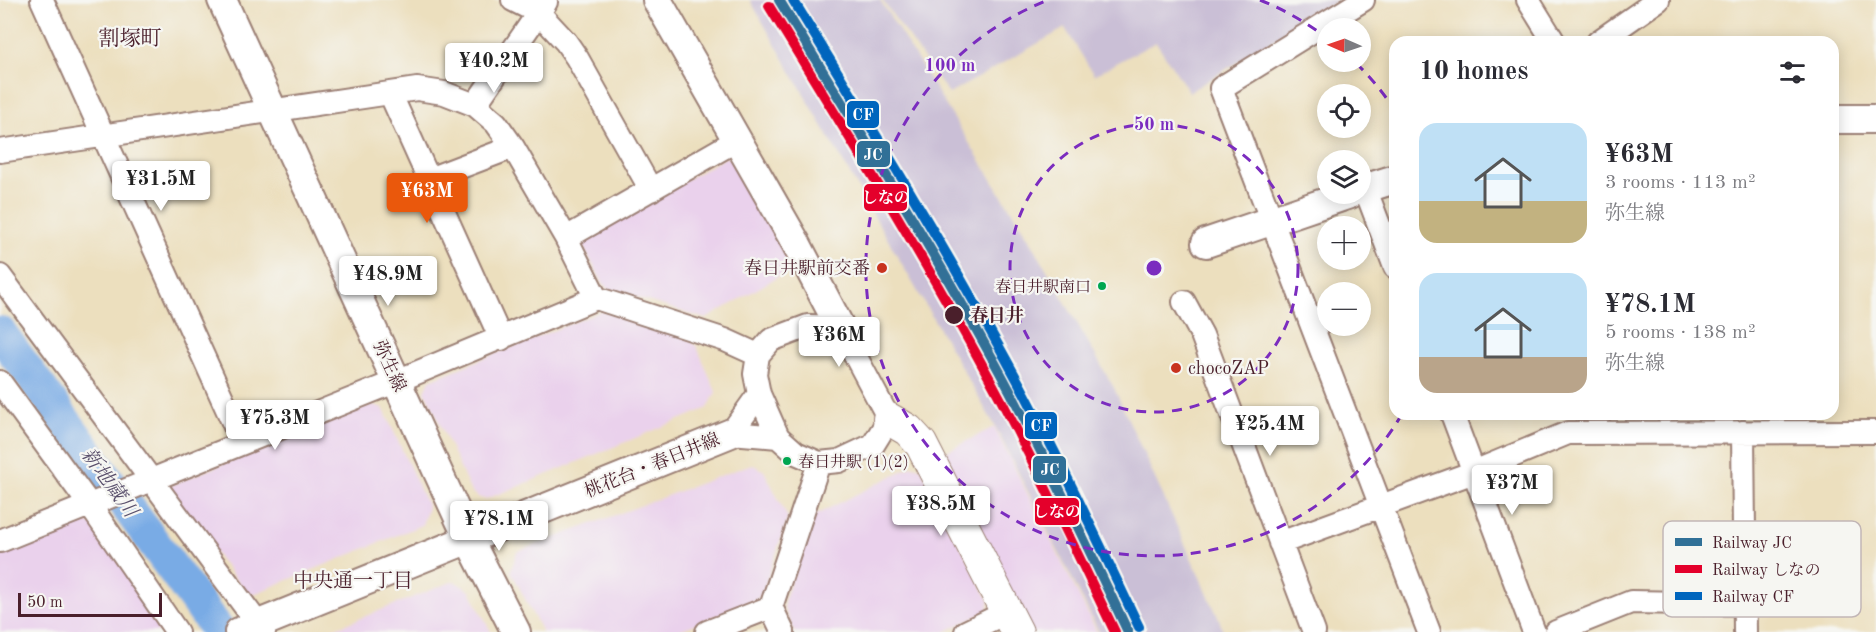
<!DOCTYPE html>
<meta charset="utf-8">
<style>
:root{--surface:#fff;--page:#f7f7f7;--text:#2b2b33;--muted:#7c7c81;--accent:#ea580c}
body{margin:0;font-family:"Old Standard TT","Noto Serif JP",serif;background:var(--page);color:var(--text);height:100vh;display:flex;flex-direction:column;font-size:22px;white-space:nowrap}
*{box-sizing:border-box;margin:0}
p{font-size:20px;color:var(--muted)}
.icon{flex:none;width:33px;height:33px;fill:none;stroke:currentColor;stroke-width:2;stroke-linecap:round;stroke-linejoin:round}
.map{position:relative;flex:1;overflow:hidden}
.side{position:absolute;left:1389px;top:36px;width:450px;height:384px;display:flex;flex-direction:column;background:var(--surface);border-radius:18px;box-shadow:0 3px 15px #0003}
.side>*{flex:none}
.needle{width:39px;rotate:272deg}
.tools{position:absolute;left:1317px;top:18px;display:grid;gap:12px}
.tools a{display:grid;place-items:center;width:54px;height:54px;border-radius:50%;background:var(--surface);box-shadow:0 3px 15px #0003;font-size:30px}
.scale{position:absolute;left:18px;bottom:15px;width:144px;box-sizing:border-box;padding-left:6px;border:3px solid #4a1f2b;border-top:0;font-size:16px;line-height:21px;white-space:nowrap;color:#4a1f2b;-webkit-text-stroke:4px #f6f6f2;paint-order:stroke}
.price{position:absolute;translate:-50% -51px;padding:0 14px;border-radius:6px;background:#fff;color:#222;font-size:20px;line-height:39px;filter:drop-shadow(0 2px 3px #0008)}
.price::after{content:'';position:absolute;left:50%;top:36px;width:18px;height:14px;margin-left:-9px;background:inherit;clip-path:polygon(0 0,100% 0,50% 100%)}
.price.on{background:var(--accent);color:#fff}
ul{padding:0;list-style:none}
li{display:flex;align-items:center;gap:18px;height:150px;padding:0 30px}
li span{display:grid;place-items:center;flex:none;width:168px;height:120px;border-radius:18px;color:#555}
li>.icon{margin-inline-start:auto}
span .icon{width:72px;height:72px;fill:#fffc;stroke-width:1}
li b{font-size:26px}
h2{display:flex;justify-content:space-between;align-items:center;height:72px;padding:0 30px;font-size:26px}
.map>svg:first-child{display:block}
</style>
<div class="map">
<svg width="1876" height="632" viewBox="0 0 1876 632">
<rect width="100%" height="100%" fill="#f6f6f2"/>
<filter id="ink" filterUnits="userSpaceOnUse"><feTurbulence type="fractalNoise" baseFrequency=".0167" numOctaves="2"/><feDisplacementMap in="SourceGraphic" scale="12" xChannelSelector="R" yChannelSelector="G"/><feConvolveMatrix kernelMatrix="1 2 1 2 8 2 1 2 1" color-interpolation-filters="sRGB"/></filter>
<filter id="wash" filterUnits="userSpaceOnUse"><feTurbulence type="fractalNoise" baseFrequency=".008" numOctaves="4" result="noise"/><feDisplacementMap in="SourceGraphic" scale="24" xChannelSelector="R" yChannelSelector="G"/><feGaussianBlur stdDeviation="1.35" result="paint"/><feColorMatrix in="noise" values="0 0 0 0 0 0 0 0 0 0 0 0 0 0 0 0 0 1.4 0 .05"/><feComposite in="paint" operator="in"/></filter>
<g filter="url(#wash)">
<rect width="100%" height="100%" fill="#ecdfbe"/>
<!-- built -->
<path fill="#ead1ec" d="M726,157L734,160L793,262L791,269L706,319L609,289L603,283L582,245L584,238Z
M602,311L688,338L697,347L716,392L708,408L519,486L486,499L480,498L471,492L425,391L430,380Z
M371,404L383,408L428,507L422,525L249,596L168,493L171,485Z
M994,427L1097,632H1031L940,455Z
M752,464L764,471L788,518L762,594L756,600L675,632H542L511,571L517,552Z
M912,466L921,468L989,601L988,611L944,632H795L784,609V601L814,516Z
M81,521L94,524L163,624L161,630L155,632H0V554Z
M454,581L470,591L491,632H326Z"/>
<!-- industrial -->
<path fill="#cabfd6" d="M750,0H880L1031,242L1114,388L1219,619L1223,632H1099L995,426Z
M882,0H1339L1189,92L1156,42L1094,75L1065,28L949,94Z"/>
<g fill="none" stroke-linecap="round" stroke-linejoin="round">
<!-- river -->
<path stroke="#79abe5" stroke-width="34" d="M0,333L219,632"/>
</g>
</g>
<g filter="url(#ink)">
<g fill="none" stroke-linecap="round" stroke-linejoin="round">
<!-- minor casing -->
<g stroke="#9b7f74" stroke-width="26">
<path id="minor" d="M42,0L242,442
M513,0L539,13L566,42L577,58L651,190
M1363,0L1221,88L1429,632
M1528,0L1554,42
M1598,42L1658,0
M390,93L501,339
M475,105L546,2
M0,151L390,93L417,89L444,93L475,105L496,123L513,147L566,238L596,298
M429,179L513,147
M1365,188L1395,267
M566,238L737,140
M0,276L264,632
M1184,302L1202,335L1314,632
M0,382L89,504L177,632
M759,394L731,433L778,437L796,453L819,463L839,461L873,445L889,419L840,327L808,326L771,340L758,355L755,374L759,394L778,437
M1452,414L1534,632
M1743,432L1745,632
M0,541L397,381L596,298L725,340L758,355
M1280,543L1474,472L1568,433L1876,432
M707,632L771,607
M783,632L771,607L819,463
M966,632L1007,612
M1556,632L1631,602L1745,604"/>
</g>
<!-- tertiary casing -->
<g stroke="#9b7f74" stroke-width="32">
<path id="tertiary" d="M222,0L469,540L516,632
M657,0L796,243L840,327
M1833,119H1876
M1360,190L1395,179
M1206,243L1350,194
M239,632L731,433"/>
</g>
<!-- secondary casing -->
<g stroke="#9b7f74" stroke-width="34">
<path id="secondary" d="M889,419L908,430L921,444L1017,632"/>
</g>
<!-- minor -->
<use href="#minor" stroke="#fff" stroke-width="22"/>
<!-- tertiary -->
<use href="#tertiary" stroke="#fff" stroke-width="28"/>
<!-- secondary -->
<use href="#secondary" stroke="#fff" stroke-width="32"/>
<!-- rail-1 casing -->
<g stroke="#f6f6f2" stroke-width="15">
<path id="rail-1" d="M779,0C858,129 939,258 1010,391C1051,470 1090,551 1128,632"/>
</g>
<!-- rail-2 casing -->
<g stroke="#f6f6f2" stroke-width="15">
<path id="rail-2" d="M769,6C848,135 928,263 999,396C1040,474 1077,553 1115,632"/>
</g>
<!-- rail-3 casing -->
<g stroke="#f6f6f2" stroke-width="15">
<path id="rail-3" d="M793,0C871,126 948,252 1019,383C1062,463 1100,545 1139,627"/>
</g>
<!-- rail-1 -->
<use href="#rail-1" stroke="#307097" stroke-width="10"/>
<!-- rail-2 -->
<use href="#rail-2" stroke="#e4002b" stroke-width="10"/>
<!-- rail-3 -->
<use href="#rail-3" stroke="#0065bd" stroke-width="10"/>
</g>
</g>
<!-- distance rings -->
<g fill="none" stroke="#7b2cbf" stroke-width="3" stroke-dasharray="10 8">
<circle cx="1154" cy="268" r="144"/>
<path d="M1402 414A288 288 0 1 1 1048 0M1260 0A288 288 0 0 1 1327 38M1356 63A288 288 0 0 1 1394 109"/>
</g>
<!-- markers -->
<g fill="#c8321e" stroke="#f6f6f2" stroke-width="2">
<circle cx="882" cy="268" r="6"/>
<circle cx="1176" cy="368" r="6"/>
</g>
<g fill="#00a651" stroke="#f6f6f2" stroke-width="2">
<circle cx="1102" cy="286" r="5"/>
<circle cx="787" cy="461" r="5"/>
</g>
<circle fill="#4a1f2b" stroke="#f6f6f2" stroke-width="2" cx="954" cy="315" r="10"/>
<g text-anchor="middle" stroke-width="4.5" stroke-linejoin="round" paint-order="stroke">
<!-- bus labels -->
<g font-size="16" fill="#4a1f2b" stroke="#f6f6f2" text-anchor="end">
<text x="1091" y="292">春日井駅南口</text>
<text x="798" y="467" text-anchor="start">春日井駅 (1)(2)</text>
</g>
<!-- poi labels -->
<g font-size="18" fill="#4a1f2b" stroke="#f6f6f2" text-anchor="end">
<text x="870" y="274">春日井駅前交番</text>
<text x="1188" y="374" text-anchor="start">chocoZAP</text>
</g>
<!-- stop labels -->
<g font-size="18" font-weight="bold" fill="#4a1f2b" stroke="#f6f6f2" text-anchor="start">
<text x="970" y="321">春日井</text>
</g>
<!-- street labels -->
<g font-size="18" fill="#4a1f2b" stroke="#f6f6f2">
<text transform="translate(390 366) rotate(65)" y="6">弥生線</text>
<text transform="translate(652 465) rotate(-22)" y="6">桃花台・春日井線</text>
</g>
<!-- water labels -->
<g font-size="20" font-style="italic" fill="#5a506c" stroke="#f6f6f2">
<text transform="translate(110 482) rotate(54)" y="7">新地蔵川</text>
</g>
<!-- neighbourhood labels -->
<g font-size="20" fill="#4a1f2b" stroke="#f6f6f2">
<text x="353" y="587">中央通一丁目</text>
</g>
<!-- quarter labels -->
<g font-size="21" fill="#4a1f2b" stroke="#f6f6f2">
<text x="130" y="45">割塚町</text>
</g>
</g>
<!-- legend -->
<rect x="1663" y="521" width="198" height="96" rx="9" fill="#f6f6f2" stroke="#c2b6b6" stroke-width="1.5"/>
<rect x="1675" y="538" width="27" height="8" fill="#307097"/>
<rect x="1675" y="565" width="27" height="8" fill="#e4002b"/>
<rect x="1675" y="592" width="27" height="8" fill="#0065bd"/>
<g font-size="16" fill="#4a1f2b">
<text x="1712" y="548">Railway JC</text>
<text x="1712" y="575">Railway しなの</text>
<text x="1712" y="602">Railway CF</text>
</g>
<circle cx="1154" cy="268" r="9" fill="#7b2cbf" stroke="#f6f6f2" stroke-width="3"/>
<g font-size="18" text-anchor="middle" font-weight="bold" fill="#7b2cbf" stroke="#f6f6f2" stroke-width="4.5" stroke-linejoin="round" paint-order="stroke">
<text x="950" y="71">100 m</text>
<text x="1154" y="130">50 m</text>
</g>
<g stroke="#f6f6f2" stroke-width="2">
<rect x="846" y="100" width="34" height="29" rx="6" fill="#0065bd"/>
<rect x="856" y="140" width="35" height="28" rx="6" fill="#307097"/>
<rect x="863" y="183" width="45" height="29" rx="6" fill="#e4002b"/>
<rect x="1024" y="411" width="34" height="29" rx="6" fill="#0065bd"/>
<rect x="1032" y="455" width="35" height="29" rx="6" fill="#307097"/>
<rect x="1034" y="497" width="46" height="29" rx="6" fill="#e4002b"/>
</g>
<g font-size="16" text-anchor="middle" font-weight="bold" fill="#fff">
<text x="863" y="120">CF</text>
<text x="873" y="160">JC</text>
<text x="886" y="203">しなの</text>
<text x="1041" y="431">CF</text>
<text x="1050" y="475">JC</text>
<text x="1057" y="517">しなの</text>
</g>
</svg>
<div class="tools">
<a><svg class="needle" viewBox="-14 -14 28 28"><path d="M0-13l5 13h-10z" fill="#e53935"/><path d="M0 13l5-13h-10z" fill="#7c7c81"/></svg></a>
<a><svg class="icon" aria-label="locate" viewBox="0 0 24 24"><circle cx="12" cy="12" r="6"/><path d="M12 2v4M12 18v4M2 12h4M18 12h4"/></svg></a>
<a><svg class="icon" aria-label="layers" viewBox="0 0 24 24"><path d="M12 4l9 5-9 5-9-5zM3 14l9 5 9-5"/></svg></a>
<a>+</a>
<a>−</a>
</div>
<div class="scale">50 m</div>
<b class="price" style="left:494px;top:94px">¥40.2M</b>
<b class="price" style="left:161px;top:212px">¥31.5M</b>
<b class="price on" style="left:427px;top:224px">¥63M</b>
<b class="price" style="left:388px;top:307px">¥48.9M</b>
<b class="price" style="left:839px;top:368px">¥36M</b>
<b class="price" style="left:275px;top:451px">¥75.3M</b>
<b class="price" style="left:1270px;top:457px">¥25.4M</b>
<b class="price" style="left:1512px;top:516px">¥37M</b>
<b class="price" style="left:941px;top:537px">¥38.5M</b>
<b class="price" style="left:499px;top:552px">¥78.1M</b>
<section class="side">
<h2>10 homes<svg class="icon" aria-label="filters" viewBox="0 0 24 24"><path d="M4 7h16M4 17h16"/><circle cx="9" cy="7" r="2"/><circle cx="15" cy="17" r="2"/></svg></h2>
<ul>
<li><span style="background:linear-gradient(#bfe0f5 65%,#c2b280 0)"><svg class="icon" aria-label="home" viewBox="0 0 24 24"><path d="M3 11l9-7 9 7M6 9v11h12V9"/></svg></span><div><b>¥63M</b><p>3 rooms · 113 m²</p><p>弥生線</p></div></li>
<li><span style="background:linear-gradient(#bfe0f5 70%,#b9a48a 0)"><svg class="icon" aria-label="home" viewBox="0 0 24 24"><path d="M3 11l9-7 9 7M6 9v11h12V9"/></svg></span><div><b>¥78.1M</b><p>5 rooms · 138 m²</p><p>弥生線</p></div></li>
</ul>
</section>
</div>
